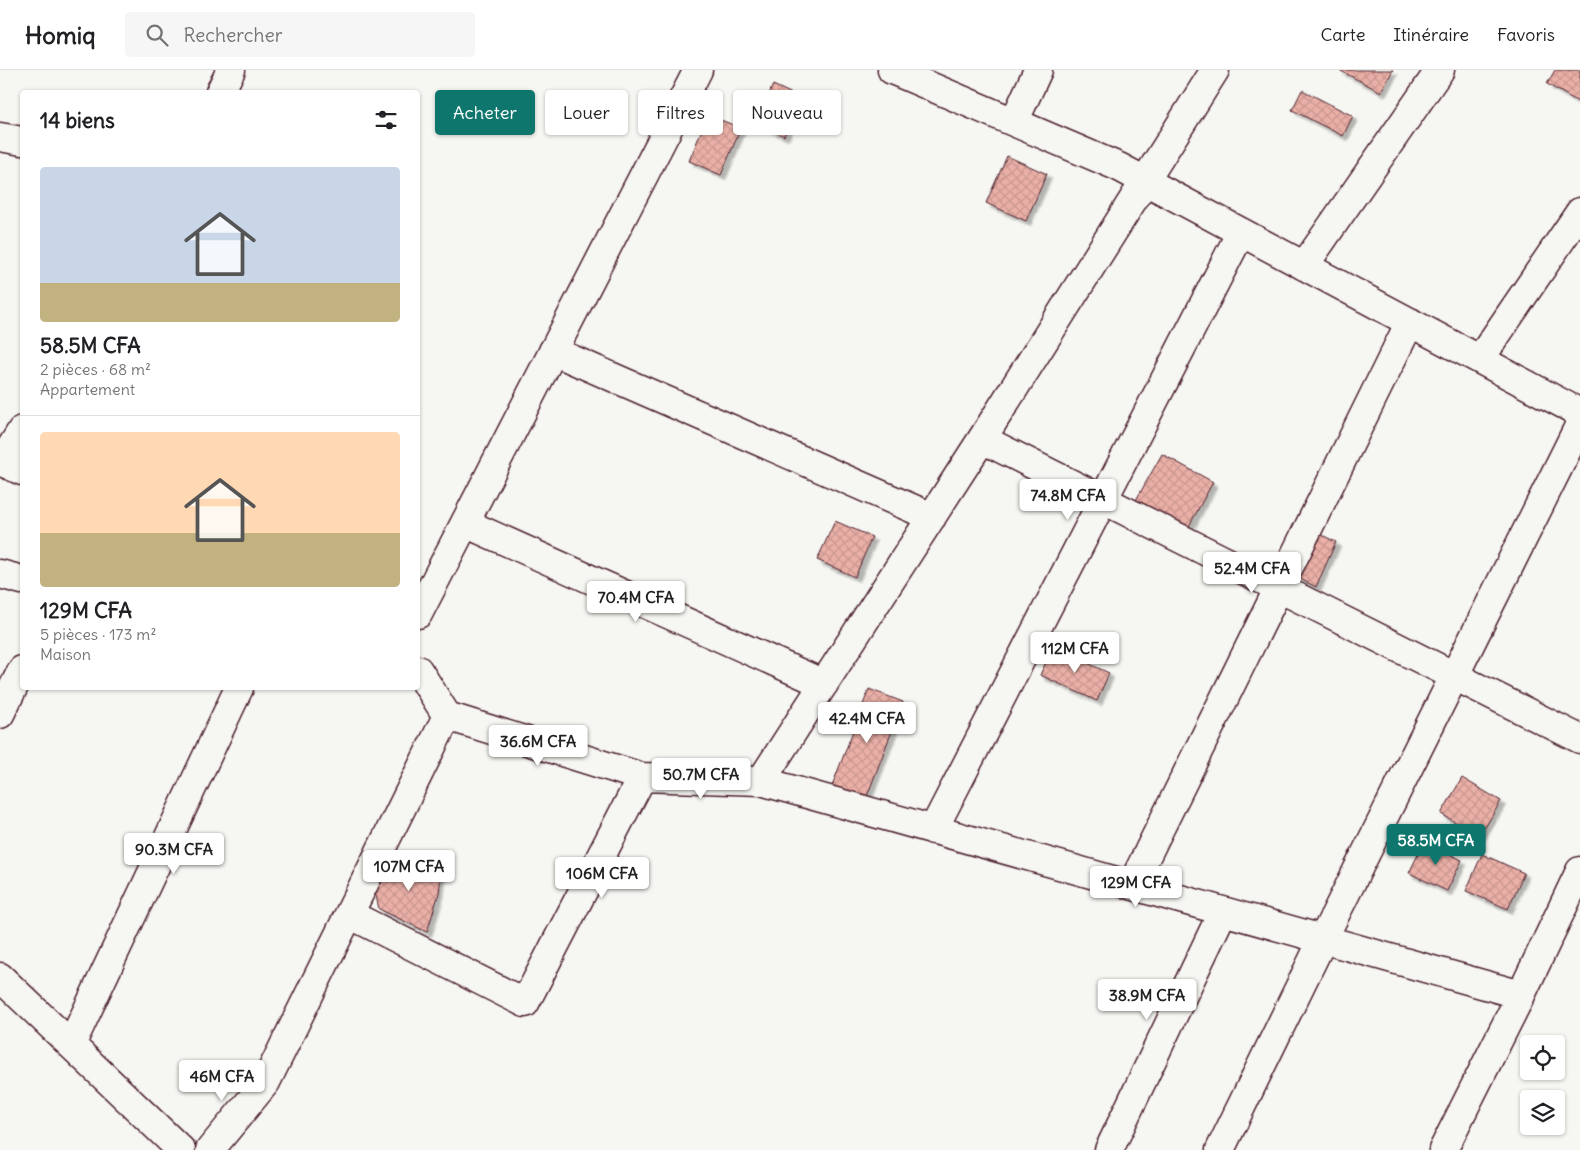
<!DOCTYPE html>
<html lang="fr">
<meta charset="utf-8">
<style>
:root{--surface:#fff;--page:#f6f6f6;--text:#202124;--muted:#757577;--line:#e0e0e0;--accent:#0f766e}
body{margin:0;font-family:Delius,sans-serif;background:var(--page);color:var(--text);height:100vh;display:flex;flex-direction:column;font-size:19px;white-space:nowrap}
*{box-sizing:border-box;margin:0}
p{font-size:16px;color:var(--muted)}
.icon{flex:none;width:28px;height:28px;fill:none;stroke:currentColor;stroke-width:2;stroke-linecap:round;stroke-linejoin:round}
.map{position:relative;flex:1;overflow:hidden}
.drawer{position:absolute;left:20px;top:20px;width:400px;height:600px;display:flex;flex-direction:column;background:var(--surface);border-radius:5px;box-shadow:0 1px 4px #0004}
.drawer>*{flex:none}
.hud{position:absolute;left:435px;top:20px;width:475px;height:45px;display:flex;gap:10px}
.controls{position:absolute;left:1520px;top:965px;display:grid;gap:10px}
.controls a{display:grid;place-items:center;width:45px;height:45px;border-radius:5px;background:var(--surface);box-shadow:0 1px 4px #0004;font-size:25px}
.price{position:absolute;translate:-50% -42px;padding:0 11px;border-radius:5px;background:#fff;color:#222;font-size:16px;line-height:32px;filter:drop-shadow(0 1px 2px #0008)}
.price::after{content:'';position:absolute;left:50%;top:30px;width:15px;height:11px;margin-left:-8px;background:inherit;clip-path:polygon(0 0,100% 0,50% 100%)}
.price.current{background:var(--accent);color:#fff}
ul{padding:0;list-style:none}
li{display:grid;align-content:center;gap:10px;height:265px;padding:0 20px}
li+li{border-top:1px solid var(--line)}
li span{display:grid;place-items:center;height:155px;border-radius:5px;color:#555}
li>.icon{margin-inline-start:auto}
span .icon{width:90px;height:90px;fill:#fffc;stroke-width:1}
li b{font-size:21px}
h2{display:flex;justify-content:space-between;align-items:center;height:60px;padding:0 20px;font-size:21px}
.pill{padding:0 18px;border-radius:5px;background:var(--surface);box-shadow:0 1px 4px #0004;font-size:18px;line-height:45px}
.pill.current{background:var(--accent);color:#fff}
header{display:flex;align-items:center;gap:30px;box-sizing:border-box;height:70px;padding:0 25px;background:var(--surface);border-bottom:1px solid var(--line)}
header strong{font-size:24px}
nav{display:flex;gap:28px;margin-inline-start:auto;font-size:18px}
.search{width:350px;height:45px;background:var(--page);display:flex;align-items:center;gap:12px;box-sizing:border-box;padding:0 18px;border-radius:5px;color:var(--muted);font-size:19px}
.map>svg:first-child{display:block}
</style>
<header>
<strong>Homiq</strong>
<div class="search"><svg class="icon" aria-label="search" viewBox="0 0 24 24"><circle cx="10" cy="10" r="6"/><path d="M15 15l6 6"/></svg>Rechercher</div>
<nav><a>Carte</a><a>Itinéraire</a><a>Favoris</a></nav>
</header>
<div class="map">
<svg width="1580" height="1080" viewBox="0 0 1580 1080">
<defs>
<pattern id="building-cross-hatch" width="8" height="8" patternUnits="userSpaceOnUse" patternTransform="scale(1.25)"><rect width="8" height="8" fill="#eab0a7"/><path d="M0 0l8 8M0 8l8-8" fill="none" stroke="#ca9790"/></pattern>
<filter id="shadow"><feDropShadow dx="4.5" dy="4.5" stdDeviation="1" flood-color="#0004"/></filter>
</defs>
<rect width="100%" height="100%" fill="#f6f6f2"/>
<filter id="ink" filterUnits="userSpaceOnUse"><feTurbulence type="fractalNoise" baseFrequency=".02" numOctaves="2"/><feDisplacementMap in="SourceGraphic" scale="10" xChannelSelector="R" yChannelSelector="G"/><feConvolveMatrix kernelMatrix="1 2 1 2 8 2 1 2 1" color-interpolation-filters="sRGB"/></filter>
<g filter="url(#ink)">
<!-- building -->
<path fill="url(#building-cross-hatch)" stroke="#4a1f2b" filter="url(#shadow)" d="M1339,0H1393L1381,22Z
M1555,0H1580V33L1547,14Z
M773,15L801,28L784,66L756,53Z
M1302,20L1353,46L1343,66L1292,40Z
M708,45L741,58L721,105L689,91Z
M1007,86L1047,104L1026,151L986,133Z
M1162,384L1213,412L1188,458L1136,430Z
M835,451L872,467L855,507L817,490Z
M1318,463L1336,472L1316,517L1298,508Z
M1053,577L1109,603L1097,631L1040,605Z
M869,619L903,632L866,729L832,716Z
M1462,708L1501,731L1480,766L1441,744Z
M1424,772L1462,790L1447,821L1409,803Z
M395,782L441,805L439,823L427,862L379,839L375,822Z
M1482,784L1524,803L1508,839L1466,821Z"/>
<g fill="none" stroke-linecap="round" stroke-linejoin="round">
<!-- minor casing -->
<g stroke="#4a1f2b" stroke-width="31">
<path id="minor" d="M892,0L1119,97L1580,343
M220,22L231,0
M1014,52L1038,0
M0,67L22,71
M1304,196L1440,0
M553,281L932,447
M1480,289L1580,142
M22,360L2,392L22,401
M982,369L1580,669
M465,453L824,614
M0,504L22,510
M418,544L698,0
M418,600L447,646L642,707L761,711L1521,925
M0,644L22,600
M761,711L982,369L1215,0
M933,760L1241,162
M1132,815L1410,252
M349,844L525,933L642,707
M0,907L181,1080
M71,975L239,618
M210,1080L266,1012L447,646
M1109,1080L1223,841
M1220,1080L1323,869L1580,354
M1443,1080L1521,925L1580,801"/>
</g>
<!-- minor -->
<use href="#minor" stroke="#f6f6f2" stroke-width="28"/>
</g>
</g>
</svg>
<div class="controls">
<a><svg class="icon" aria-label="locate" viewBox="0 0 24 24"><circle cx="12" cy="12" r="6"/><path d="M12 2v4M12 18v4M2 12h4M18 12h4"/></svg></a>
<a><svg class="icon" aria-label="layers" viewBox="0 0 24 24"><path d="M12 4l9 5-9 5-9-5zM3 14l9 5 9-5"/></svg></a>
</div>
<b class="price" style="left:1068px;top:451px">74.8M CFA</b>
<b class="price" style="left:1252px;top:524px">52.4M CFA</b>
<b class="price" style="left:636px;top:553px">70.4M CFA</b>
<b class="price" style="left:1075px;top:604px">112M CFA</b>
<b class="price" style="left:867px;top:674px">42.4M CFA</b>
<b class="price" style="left:538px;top:697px">36.6M CFA</b>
<b class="price" style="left:701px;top:730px">50.7M CFA</b>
<b class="price current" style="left:1436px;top:796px">58.5M CFA</b>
<b class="price" style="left:174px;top:805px">90.3M CFA</b>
<b class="price" style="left:409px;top:822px">107M CFA</b>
<b class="price" style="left:602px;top:829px">106M CFA</b>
<b class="price" style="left:1136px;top:838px">129M CFA</b>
<b class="price" style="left:1147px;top:951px">38.9M CFA</b>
<b class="price" style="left:222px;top:1032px">46M CFA</b>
<div class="hud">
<a class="pill current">Acheter</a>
<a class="pill">Louer</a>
<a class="pill">Filtres</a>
<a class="pill">Nouveau</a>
</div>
<section class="drawer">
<h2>14 biens<svg class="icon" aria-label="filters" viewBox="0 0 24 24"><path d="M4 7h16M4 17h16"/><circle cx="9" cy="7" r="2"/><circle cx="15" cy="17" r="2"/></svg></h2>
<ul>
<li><span style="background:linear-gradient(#c9d6e8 75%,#c2b280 0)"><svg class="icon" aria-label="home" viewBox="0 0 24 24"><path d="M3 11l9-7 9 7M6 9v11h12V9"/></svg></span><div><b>58.5M CFA</b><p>2 pièces · 68 m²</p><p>Appartement</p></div></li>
<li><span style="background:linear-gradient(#ffd9b3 65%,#c2b280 0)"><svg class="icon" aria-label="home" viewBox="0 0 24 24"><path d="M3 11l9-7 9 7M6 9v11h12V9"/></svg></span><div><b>129M CFA</b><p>5 pièces · 173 m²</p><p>Maison</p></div></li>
</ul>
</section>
</div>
